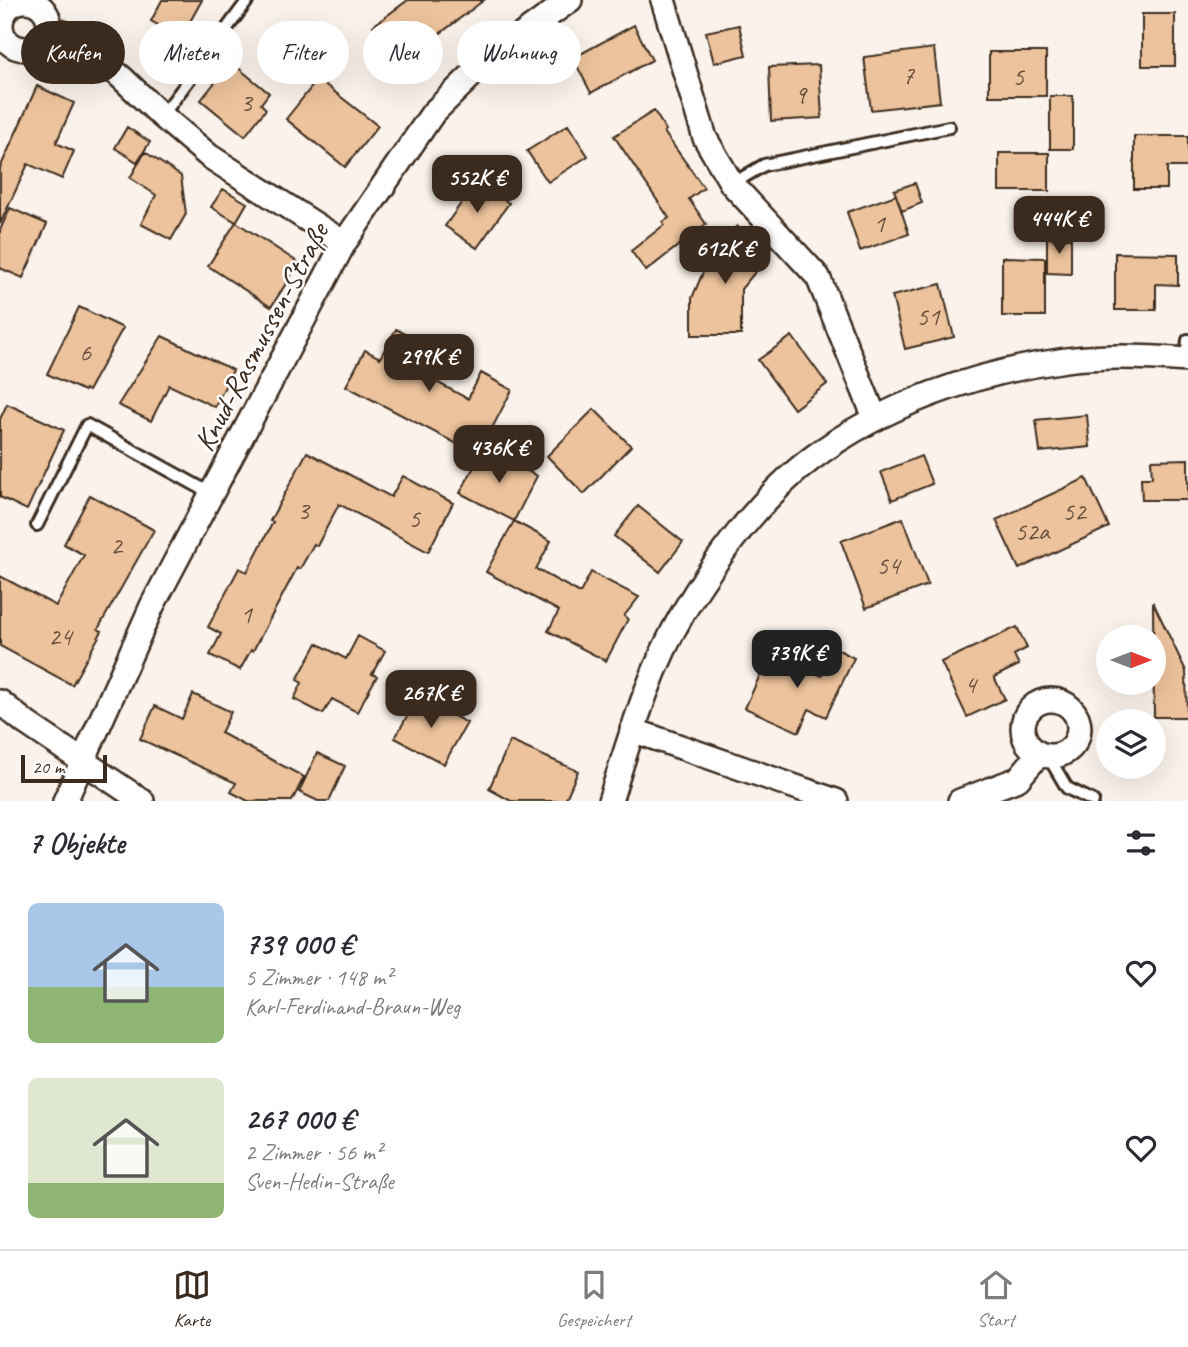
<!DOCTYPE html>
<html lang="de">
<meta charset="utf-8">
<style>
:root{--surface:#fff;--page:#f7f7f7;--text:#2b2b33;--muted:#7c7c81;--line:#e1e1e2;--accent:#3b2a1e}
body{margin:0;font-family:Caveat,sans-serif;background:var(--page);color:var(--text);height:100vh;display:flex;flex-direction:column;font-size:26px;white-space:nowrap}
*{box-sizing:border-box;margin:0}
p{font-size:23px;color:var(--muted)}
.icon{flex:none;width:38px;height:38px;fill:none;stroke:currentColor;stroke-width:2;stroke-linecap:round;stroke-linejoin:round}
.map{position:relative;height:801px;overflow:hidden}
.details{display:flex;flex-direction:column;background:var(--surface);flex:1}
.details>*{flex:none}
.guide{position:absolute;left:21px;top:21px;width:700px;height:63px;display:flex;gap:14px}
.needle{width:46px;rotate:90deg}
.fabs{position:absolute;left:1096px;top:625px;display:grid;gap:14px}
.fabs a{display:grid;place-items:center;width:70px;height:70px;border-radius:50%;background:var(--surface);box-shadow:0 7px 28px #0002;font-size:35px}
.scale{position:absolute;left:21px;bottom:18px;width:86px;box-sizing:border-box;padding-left:7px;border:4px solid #3b2a1e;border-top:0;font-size:19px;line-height:24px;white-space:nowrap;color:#3b2a1e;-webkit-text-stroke:5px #fff;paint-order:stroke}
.price{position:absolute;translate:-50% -60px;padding:0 16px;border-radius:14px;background:var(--accent);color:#fff;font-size:23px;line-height:46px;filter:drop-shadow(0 2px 4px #0008)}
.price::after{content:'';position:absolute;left:50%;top:42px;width:21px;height:16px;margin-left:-10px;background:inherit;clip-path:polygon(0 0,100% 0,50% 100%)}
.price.current{background:#222;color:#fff}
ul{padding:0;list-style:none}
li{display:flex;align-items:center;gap:21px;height:175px;padding:0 28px}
li span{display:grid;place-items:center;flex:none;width:196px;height:140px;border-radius:10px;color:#555}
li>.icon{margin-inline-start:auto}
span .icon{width:84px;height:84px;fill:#fffc;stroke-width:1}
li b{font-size:30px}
h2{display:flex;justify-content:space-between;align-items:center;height:84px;padding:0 28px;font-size:30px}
.chip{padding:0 24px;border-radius:32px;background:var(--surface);box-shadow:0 7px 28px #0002;font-size:24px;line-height:63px}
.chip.current{background:var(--accent);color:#fff}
.dock{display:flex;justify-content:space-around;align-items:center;height:98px;border-top:2px solid var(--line);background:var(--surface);font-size:19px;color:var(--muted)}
.dock a{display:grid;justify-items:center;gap:4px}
.dock .current{color:var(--accent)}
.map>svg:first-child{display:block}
</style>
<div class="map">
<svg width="1188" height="801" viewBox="0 0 1188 801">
<rect width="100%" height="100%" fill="#fbf3eb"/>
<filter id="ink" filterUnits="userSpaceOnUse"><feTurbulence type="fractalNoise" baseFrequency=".0143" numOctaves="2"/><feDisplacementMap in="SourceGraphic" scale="14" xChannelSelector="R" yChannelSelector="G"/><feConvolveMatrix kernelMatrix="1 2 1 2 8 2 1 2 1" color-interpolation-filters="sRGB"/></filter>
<g filter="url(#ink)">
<!-- building -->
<path fill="#ecc39c" stroke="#3b2a1e" stroke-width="2" d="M162,0H202L181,38L151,21Z
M408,0H484L433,39L439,47L407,71L373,26Z
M1142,14H1175V66H1142Z
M634,25L652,60L591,93L573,58Z
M739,25L746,55L714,63L706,32Z
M934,48L940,102L871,110L864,57Z
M989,52H1046V96H989Z
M231,62L269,93L261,104L266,109L245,136L201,100Z
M819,65L822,118L771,121L769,67Z
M318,79L378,126L345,167L286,119Z
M37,86L74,103L56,143L74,151L62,179L28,164L0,224V168Z
M1050,96H1073V149H1050Z
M654,111L666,130L664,132L704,188L689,199L706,224L646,271L631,251L664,225L663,222L669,218L614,136Z
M568,125L588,156L548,182L527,151Z
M127,127L150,142L137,162L115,148Z
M1134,136H1188V167H1167V189H1134Z
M145,152L181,176L186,214L171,240L141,224L156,195L130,178Z
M999,153H1049V191H999Z
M477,181L509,203L477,248L445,226Z
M915,183L922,203L902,211L894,190Z
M223,189L247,203L236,222L211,207Z
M896,195L909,234L860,251L847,212Z
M10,208L47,224L23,278L0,268V230Z
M236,222L299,263L271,307L208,266Z
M737,226L767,258L741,289V335H692V298L713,249Z
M1047,238H1071V274L1047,273Z
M1115,253L1178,254V285L1156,284V310H1115Z
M1002,257L1045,258V316H1002Z
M941,284L954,337L905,349L892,296Z
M79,307L123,328L88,391L85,389L84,391L47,374Z
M396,329L431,348L418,372L468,399L481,373L512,390L478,455L346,386L365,350L380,358Z
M162,336L233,370L215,407L169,385L151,421L118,405Z
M792,336L827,384L794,409L758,360Z
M7,404L64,430L27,510L0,497V419Z
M594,409L631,446L584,494L547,456Z
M1087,415L1090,447L1040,452L1036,420Z
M484,448L537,476L514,521L460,493Z
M307,452L391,497L403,476L453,503L428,552L339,504L317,546L314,544L300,569L297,568L253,651L251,650L240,670L210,655L221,634L208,627L239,568L247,572L273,522L270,521Z
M921,456L932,484L892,500L881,472Z
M1188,459V500H1142L1141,478H1152L1151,460Z
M1086,478L1109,527L1019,569L996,520Z
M90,495L154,530L98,629L102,631L72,685L0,646V576L56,606L84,555L64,544Z
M638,506L683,542L660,572L614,536Z
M903,518L928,585L866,608L841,541Z
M514,521L551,541L536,569L580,593L591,572L639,597L624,616L628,619L606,661L548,631L559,611L486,572Z
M1153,602L1186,671L1187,717H1154Z
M1017,627L1027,648L1014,655L1019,665L994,677L1005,699L967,717L941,662Z
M358,636L385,651L372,674L377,676L357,712L332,699L323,714L294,699L302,683L297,680L317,643L346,659Z
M835,648L854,658L826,717L809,709L799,732L745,708L770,653L822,676Z
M193,694L231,712L221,733L304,777L292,801H248L231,792L236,783L140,739L155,706L182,719Z
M418,696L467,723L444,764L395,738Z
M510,741L578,771L565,801H511L489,789Z
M317,753L345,766L329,801H318L299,792Z"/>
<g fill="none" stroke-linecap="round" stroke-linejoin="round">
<!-- service casing -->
<g stroke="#3b2a1e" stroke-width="16">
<path id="service" d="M0,35L2,34
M162,116L248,0
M732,184L764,165L949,127
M1186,360L1188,340
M37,525L87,425L212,494
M1048,756L1067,788L1093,801"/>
</g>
<!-- minor casing -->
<g stroke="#3b2a1e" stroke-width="28">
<path id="minor" d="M663,0L705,138L732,184L818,277L875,418
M1 25a24 24 0 1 1 48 0a24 24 0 1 1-48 0Z
M49,27L74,38L121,77L162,116L209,156L344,243
M1023 728a28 28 0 1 1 56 0a28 28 0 1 1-56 0Z
M0,702L26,723L142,801
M632,730L836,801
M65,801L152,606L344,243L433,113L487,60L570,0
M610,801C630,738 649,671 683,613C715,559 761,497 811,459C884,404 977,372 1066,360C1105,355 1149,357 1188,360
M960,801L1018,779L1039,754"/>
</g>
<!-- service -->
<use href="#service" stroke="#fff" stroke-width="10"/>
<!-- minor -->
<use href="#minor" stroke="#fff" stroke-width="23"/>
</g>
</g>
<g text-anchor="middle" stroke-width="5" stroke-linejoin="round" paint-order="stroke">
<!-- number labels -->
<g font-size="26" fill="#67503e">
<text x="908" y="84">7</text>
<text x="1018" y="85">5</text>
<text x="800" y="103">9</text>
<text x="246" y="111">3</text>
<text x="879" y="232">1</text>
<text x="928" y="325">51</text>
<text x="85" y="361">6</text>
<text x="303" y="519">3</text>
<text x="1074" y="520">52</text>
<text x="414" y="527">5</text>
<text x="1032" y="540">52a</text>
<text x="116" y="554">2</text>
<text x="888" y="574">54</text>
<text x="246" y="623">1</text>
<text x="60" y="645">24</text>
<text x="970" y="693">4</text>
</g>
<!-- street labels -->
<g font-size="30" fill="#3b2a1e" stroke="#fff">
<text transform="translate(261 337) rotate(-62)" y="10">Knud-Rasmussen-Straße</text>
</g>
</g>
</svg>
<div class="fabs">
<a><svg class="needle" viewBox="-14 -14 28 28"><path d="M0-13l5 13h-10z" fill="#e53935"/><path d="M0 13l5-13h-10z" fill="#7c7c81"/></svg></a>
<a><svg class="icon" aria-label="layers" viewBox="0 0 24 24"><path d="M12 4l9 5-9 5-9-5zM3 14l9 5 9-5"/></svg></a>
</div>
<div class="scale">20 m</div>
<b class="price" style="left:477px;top:215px">552K €</b>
<b class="price" style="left:1059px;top:256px">444K €</b>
<b class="price" style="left:725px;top:286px">612K €</b>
<b class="price" style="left:429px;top:394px">299K €</b>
<b class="price" style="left:499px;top:485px">436K €</b>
<b class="price current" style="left:797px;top:690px">739K €</b>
<b class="price" style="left:431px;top:730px">267K €</b>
<div class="guide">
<a class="chip current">Kaufen</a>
<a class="chip">Mieten</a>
<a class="chip">Filter</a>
<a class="chip">Neu</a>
<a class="chip">Wohnung</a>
</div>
</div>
<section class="details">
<h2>7 Objekte<svg class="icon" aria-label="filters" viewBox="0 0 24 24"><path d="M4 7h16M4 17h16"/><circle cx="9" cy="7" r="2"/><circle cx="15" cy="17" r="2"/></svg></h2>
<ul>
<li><span style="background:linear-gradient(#a9c7e8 60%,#8fb573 0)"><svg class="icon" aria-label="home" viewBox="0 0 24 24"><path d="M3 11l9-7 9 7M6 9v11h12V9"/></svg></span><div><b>739 000 €</b><p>5 Zimmer · 148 m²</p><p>Karl-Ferdinand-Braun-Weg</p></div><svg class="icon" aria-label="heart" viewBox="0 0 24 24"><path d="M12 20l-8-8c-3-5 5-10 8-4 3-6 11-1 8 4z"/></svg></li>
<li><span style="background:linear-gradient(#dfe7d0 75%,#8fb573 0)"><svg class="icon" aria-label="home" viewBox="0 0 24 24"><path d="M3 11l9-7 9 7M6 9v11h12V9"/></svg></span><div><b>267 000 €</b><p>2 Zimmer · 56 m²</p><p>Sven-Hedin-Straße</p></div><svg class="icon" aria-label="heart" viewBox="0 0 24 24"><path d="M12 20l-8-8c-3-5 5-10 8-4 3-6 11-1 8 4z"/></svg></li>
</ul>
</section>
<nav class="dock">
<a class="current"><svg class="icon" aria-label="map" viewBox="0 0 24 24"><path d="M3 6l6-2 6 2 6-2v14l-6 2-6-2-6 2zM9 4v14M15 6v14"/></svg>Karte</a>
<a><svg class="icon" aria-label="saved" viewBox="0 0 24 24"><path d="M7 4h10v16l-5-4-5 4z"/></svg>Gespeichert</a>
<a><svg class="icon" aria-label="home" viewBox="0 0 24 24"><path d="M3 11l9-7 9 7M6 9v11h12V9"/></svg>Start</a>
</nav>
